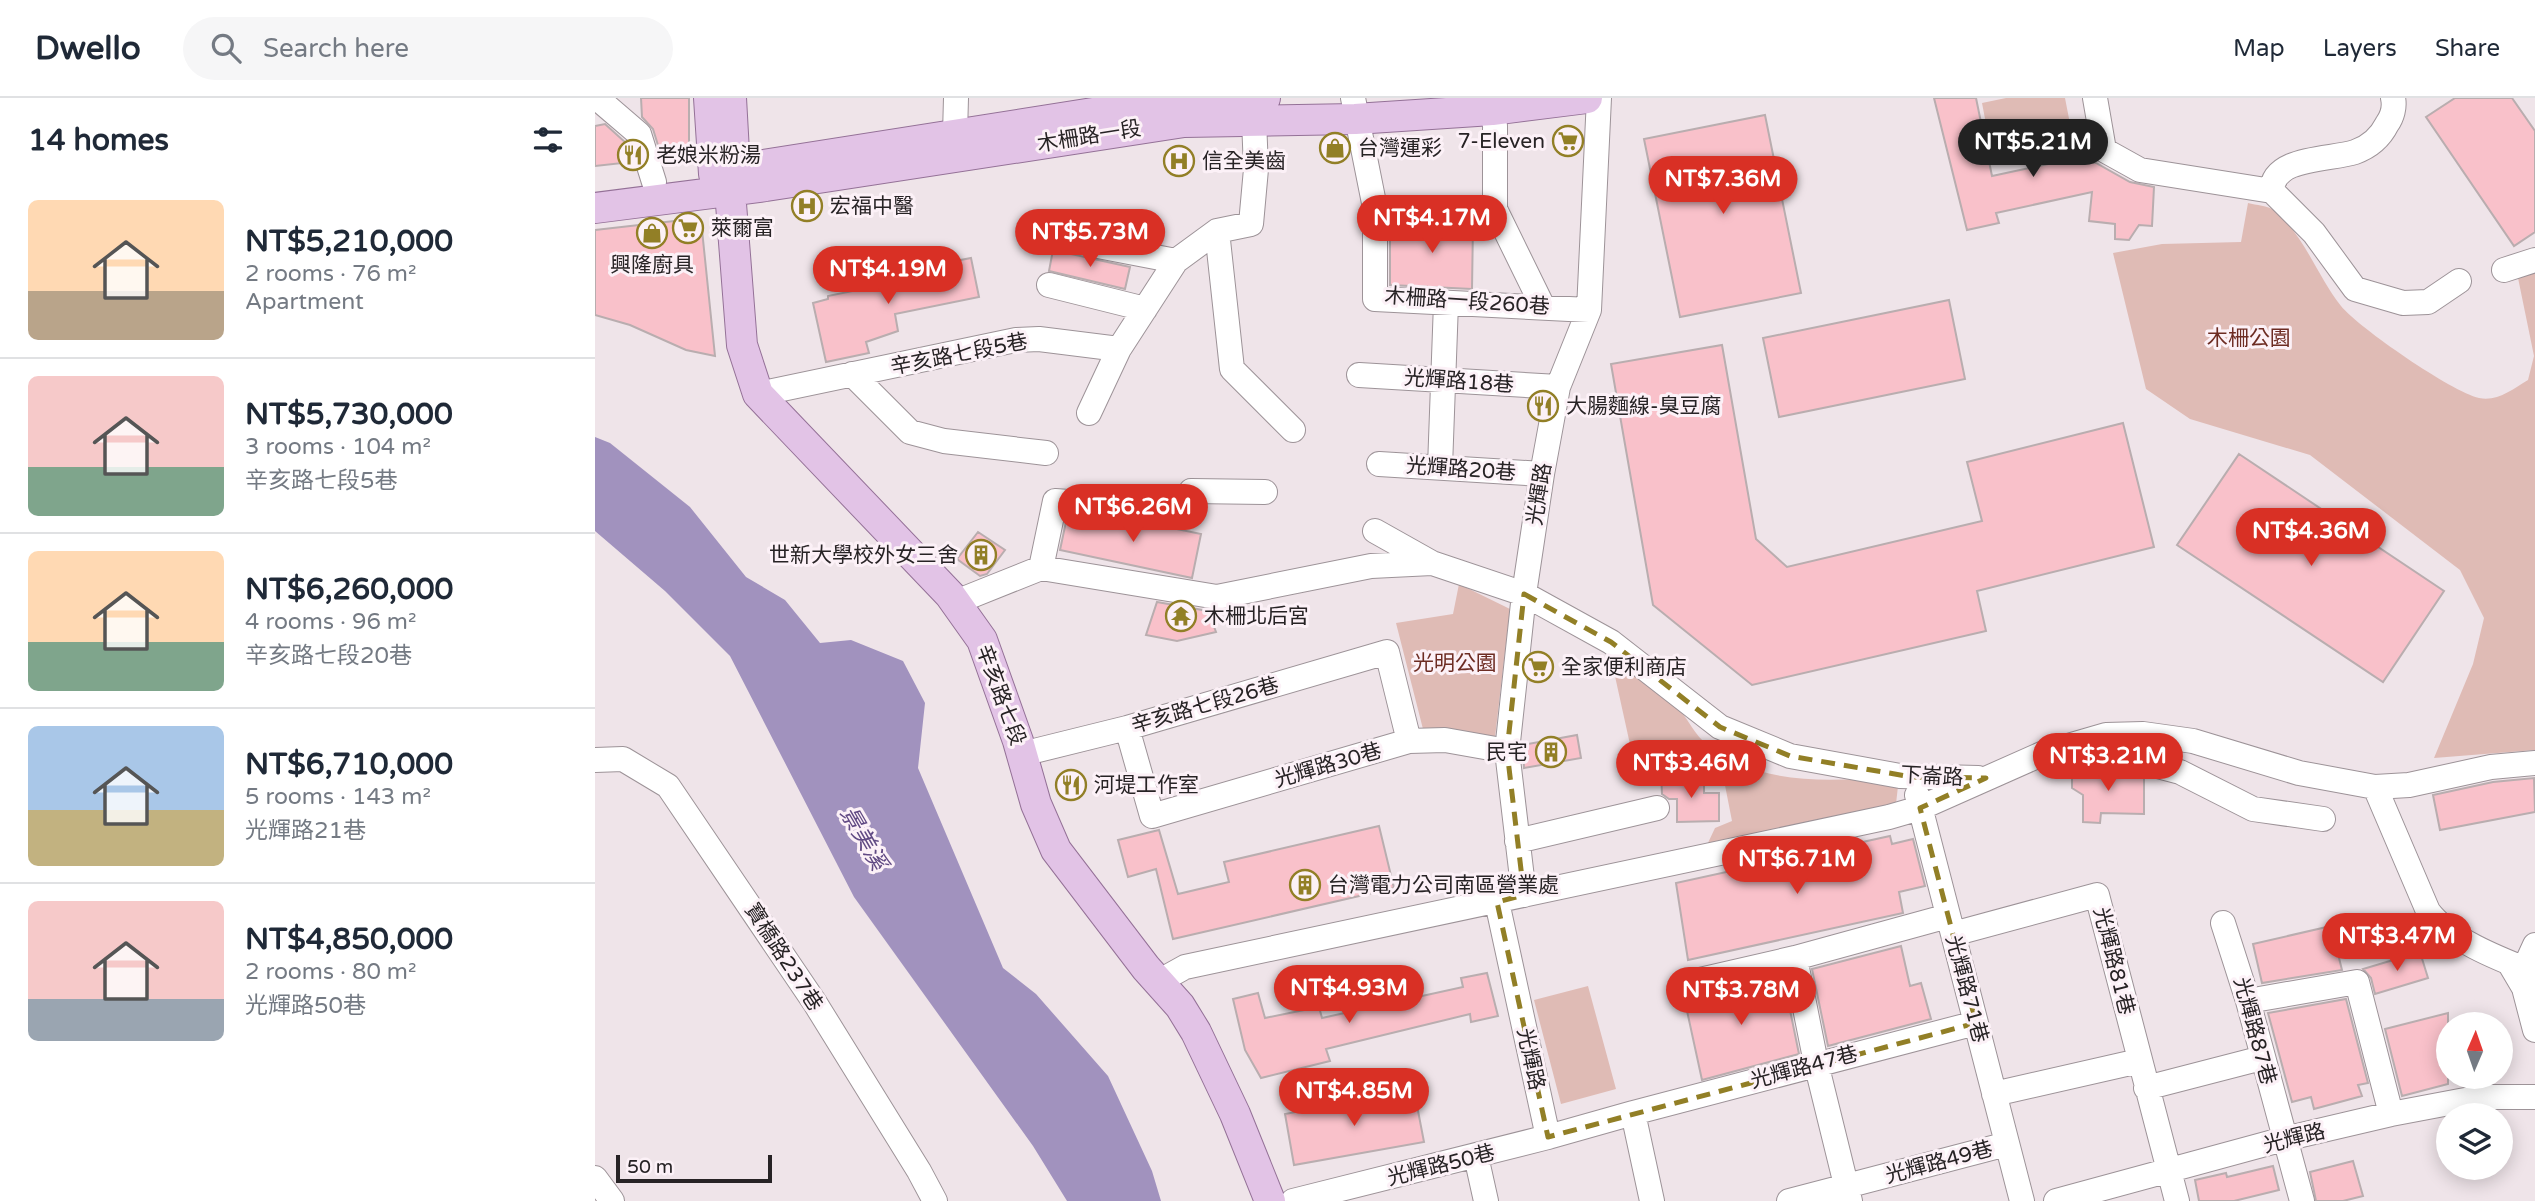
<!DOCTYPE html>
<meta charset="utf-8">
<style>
:root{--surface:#fff;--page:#f6f6f7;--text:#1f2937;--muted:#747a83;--line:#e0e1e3;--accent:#d93025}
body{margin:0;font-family:"Varela Round","Noto Sans TC",sans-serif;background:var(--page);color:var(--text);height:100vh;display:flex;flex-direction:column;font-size:26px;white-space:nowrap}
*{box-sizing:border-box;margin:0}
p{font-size:23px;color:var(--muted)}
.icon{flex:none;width:38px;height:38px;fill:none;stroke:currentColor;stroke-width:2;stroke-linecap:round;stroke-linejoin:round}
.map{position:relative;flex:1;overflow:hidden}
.side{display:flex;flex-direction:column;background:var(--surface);width:595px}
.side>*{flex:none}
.needle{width:46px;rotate:2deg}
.controls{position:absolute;left:1841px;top:914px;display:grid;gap:14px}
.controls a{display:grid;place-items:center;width:77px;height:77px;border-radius:50%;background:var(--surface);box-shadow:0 4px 18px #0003;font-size:35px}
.scale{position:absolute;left:21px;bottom:18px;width:156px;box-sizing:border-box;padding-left:7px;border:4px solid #272325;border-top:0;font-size:19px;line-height:24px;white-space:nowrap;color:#272325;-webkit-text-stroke:5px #fcf1f7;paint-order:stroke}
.price{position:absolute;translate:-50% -60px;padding:0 16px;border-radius:24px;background:var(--accent);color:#fff;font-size:23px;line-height:46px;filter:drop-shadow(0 2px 4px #0008)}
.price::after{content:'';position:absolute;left:50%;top:42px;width:21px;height:16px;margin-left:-10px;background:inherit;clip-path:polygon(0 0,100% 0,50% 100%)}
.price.selected{background:#222;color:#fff}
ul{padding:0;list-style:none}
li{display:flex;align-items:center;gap:21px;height:175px;padding:0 28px}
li+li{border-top:2px solid var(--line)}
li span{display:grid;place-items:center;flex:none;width:196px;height:140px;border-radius:10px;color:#555}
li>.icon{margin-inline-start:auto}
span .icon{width:84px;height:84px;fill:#fffc;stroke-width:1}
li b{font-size:30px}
h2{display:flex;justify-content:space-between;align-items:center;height:84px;padding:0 28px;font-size:30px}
header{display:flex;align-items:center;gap:42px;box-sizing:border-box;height:98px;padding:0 35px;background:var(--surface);border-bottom:2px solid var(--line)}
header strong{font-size:33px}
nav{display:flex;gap:38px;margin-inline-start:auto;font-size:24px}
.search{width:490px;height:63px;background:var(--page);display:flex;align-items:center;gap:18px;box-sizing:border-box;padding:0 24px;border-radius:38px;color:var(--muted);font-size:26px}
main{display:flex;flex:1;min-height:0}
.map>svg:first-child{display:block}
</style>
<header>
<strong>Dwello</strong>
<div class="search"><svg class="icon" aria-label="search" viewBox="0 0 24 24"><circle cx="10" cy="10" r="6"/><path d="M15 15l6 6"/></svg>Search here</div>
<nav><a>Map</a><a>Layers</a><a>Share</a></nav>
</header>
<main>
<section class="side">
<h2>14 homes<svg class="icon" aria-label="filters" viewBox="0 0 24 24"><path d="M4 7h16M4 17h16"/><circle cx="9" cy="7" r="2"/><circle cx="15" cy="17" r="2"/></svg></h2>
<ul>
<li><span style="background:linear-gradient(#ffd9b3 65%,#b9a48a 0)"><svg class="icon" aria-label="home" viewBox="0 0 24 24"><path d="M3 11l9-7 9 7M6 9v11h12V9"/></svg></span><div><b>NT$5,210,000</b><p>2 rooms · 76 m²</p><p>Apartment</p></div></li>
<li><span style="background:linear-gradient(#f6c9c9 65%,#7fa58c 0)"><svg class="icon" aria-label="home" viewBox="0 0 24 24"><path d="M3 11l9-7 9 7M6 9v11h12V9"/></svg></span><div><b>NT$5,730,000</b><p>3 rooms · 104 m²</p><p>辛亥路七段5巷</p></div></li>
<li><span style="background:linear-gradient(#ffd9b3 65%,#7fa58c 0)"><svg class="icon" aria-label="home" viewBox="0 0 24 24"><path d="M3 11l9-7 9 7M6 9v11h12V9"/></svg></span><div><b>NT$6,260,000</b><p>4 rooms · 96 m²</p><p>辛亥路七段20巷</p></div></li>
<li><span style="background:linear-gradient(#a9c7e8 60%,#c2b280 0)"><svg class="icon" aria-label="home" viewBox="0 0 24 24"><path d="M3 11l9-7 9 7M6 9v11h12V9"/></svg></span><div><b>NT$6,710,000</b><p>5 rooms · 143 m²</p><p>光輝路21巷</p></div></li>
<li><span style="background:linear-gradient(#f6c9c9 70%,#9aa5b1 0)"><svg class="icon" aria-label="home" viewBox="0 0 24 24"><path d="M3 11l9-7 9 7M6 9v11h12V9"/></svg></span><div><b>NT$4,850,000</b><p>2 rooms · 80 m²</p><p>光輝路50巷</p></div></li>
</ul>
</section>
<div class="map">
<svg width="1940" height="1103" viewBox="0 0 1940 1103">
<rect width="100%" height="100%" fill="#efe4e9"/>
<!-- green -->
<path fill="#dfbbb5" d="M1411,0H1470L1477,36L1396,52L1387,5Z
M1653,105C1661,107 1673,108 1679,112C1710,138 1722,178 1746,208C1764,230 1857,294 1884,300C1902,304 1918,291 1933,282L1939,258L1922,175L1940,171V652L1839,660L1878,566L1889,520L1865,472L1715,357L1595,321L1551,291L1518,155L1567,146L1646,144Z
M864,486L915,511L900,639L829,635L801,525L858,516Z
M1014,551C1036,570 1059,587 1080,607C1093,619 1099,638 1114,648C1172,689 1228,682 1295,680L1303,688L1301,706L1112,747L1120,730L1137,723L1126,667L1040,669Z
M993,888L1021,991L966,1006L939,902Z"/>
<!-- water -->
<path fill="#a192be" d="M0,339L15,345L95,409L151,479L190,502L225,545L256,542L308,563L330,605L323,670L408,870L441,896L513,978L557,1073L566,1103H472L438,1048L259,799L135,558L70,493L0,433Z"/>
<!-- building -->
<path fill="#f9c1ca" stroke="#b9adaf" stroke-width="2" d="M46,0H94V49L86,55L66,57L58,31L47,19Z
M1339,0H1381L1397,78L1476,61L1501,65L1535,84L1559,89L1557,128L1544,127L1534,142L1520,141V126L1494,123L1497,94L1401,115L1404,125L1372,132Z
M1860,0H1917L1940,33V134L1919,148L1831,19Z
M1170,17L1206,195L1085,219L1049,41Z
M10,26L31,45L37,64L0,68V28Z
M88,122L100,124L107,132L120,258L91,252L35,227L0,217V132Z
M795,125L878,126L877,191L795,187Z
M458,152L535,169L530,191L454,173Z
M376,160L384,199L300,216L303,233L271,244L274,255L231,264L218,205L233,201V198L316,181L314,172Z
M1354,202L1370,281L1184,319L1168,240Z
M1127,247L1161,441L1192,469L1387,423L1372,364L1528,325L1559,449L1382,493L1391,533L1157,587L1058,507L1016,266Z
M1644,356L1849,493L1788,584L1582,447Z
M472,419L548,424L606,436L597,480L465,452Z
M383,434L410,452L392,476L385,478L362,461Z
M562,504L613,513L621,534L582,543L551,537Z
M982,637L986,660L929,670L928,647Z
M1477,669L1549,680V716L1506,715L1505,725L1488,724V697L1477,690Z
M1066,674H1083V687H1109V695H1124V723L1082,724V701H1074L1067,696Z
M1939,680L1940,714L1845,732L1838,697L1898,684Z
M784,728L799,790L578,841L561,771L533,779L523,742L564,732L583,796L634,784L629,764Z
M1295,738L1297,746L1318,741L1330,788L1304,794L1308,815L1093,862L1081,785Z
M1736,828L1747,872L1667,885L1658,846Z
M1306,848L1315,888L1326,885L1336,921L1233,948L1217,871Z
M1825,854L1833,880L1780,896L1776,880L1768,871Z
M892,875L903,918L876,924L875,916L731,951L735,963L666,980L650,952L638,901L663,895L670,920L724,909L727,920L868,889L866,880Z
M1188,878L1204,956L1107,982L1089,899Z
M1751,901L1773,985L1763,987L1767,998L1719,1011L1716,999L1697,1004L1673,915Z
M1853,915V986L1807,998L1790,931Z
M819,992L829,1044L699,1067L690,1016Z
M1758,1063L1768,1098L1748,1103H1721L1715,1074Z
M1678,1068L1684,1092L1639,1103H1604L1600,1082L1631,1075L1632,1079Z"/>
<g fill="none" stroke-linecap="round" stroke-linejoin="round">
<!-- minor casing -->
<g stroke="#9d9398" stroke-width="26">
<path id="minor" d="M2,0L44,36L59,84
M758,0L780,110V201L994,212
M1500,0L1509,52L1545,72L1677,93L1719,135L1760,191L1808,205L1833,204L1864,183
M897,12L900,28V111L948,209
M360,36L361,0
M1677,93C1677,58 1736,62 1760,54C1774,49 1785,40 1792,26C1797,19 1800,9 1798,0
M780,110L900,111
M622,133L637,271L698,332
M503,148L581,163
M1909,172L1940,162
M454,187L550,211
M257,276L315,334L349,343L451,355
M764,277L963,289
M163,296L421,242L444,241L524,251L581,163L622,133L656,126L661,71L659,22
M494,315L524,251
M784,366L947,376
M845,369L851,205
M780,433L837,465
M446,470L460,403L583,412L596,393L670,394
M361,504L446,470L622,499L776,468L837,465L929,496L1016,544L1125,629L1195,658L1305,678L1383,680
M532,630L557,718L814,643L850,642L912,653
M1480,646L1585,674L1658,711L1728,721
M427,656L532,630L792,554L814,643
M0,662L28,661L73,688L220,905L324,1073L340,1103
M1780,689L1833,813C1854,842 1907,862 1940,875
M1322,697L1427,1103
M922,743L1062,710
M929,797L912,653L929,496L947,376L963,289L994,212L1004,0
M902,804L953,1039L1038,1015L1057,1103
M1628,825L1653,903L1707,1103
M1358,836L1502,797L1582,1103
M1200,860L1221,965L1255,1103
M1916,868L1929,890L1940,932
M1929,871L1940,847
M563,884L590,869L1294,719L1325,710L1449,655L1511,637L1548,636L1598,643L1704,675L1780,689L1814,687L1896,669L1940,665
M1092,885L1200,860L1353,818
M1653,903L1762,884L1796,1016
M1551,990L1667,960
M1399,996L1544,963
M1038,1015L1381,925
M881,1058L891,1103
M0,1080L17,1103
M698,1103L953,1039
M1194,1103L1412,1046
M1461,1103L1689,1041L1796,1016L1886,999H1940"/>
</g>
<!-- major casing -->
<g stroke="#947197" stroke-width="32">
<path id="major" d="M114,0L119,76
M136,0L140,72L135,93L147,247L163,296L355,497L387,542L423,643L441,706L461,752L551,870L585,908L601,934L640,1016L675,1103
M137,72L587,1L670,0
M0,110L171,88L589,24L760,21L897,12L992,0"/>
</g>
<!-- minor -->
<use href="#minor" stroke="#fff" stroke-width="24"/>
<!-- major -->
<use href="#major" stroke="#e2c3e6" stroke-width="30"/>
</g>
<!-- marked area -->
<path fill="none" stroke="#927f26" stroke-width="5" stroke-dasharray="14 9" stroke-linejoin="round" d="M929,496L1016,544L1125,629L1195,658L1317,679L1391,680L1325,710L1381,925L953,1039L902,804L929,797L912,653Z"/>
<!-- icons -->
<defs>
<g id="supermarket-ring" transform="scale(1.575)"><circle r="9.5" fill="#fcf1f7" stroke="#927f26" stroke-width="1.5"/><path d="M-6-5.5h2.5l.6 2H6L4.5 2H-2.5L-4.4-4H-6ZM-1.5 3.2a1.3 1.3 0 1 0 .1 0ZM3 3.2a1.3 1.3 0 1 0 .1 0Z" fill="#927f26"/></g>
<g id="shop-ring" transform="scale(1.575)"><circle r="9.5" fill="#fcf1f7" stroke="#927f26" stroke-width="1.5"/><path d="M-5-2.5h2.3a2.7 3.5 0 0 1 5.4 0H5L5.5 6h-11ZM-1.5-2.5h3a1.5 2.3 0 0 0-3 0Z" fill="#927f26"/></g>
<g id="restaurant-ring" transform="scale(1.575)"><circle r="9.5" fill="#fcf1f7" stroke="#927f26" stroke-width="1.5"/><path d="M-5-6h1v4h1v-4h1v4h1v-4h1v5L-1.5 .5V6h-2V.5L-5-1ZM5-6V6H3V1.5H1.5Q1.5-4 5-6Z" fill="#927f26"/></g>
<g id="hospital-ring" transform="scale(1.575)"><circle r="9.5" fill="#fcf1f7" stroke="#927f26" stroke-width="1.5"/><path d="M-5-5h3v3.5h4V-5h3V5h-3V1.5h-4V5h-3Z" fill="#927f26"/></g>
<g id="building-ring" transform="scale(1.575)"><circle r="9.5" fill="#fcf1f7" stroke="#927f26" stroke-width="1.5"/><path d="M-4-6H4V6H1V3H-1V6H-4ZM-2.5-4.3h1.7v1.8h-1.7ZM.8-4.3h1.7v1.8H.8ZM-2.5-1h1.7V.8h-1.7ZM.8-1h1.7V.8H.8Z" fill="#927f26"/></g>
<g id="temple-ring" transform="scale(1.575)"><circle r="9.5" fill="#fcf1f7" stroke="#927f26" stroke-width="1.5"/><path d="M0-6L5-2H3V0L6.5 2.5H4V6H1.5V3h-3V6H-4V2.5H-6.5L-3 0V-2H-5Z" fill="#927f26"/></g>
</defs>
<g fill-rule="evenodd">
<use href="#supermarket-ring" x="973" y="43"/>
<use href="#shop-ring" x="740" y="50"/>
<use href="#restaurant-ring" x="38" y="57"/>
<use href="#hospital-ring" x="584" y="63"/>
<use href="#hospital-ring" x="212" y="108"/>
<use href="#supermarket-ring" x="93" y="130"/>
<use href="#shop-ring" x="57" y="135"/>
<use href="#restaurant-ring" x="948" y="308"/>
<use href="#building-ring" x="386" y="457"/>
<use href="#temple-ring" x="586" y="518"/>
<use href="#supermarket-ring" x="943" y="569"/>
<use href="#building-ring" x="956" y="654"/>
<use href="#restaurant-ring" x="476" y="687"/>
<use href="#building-ring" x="710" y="787"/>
</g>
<g text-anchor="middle" stroke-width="6" stroke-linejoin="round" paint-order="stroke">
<!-- street labels -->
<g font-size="21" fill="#272325" stroke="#fcf1f7">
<text transform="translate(494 38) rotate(-9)" y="7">木柵路一段</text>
<text transform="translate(872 203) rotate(4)" y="7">木柵路一段260巷</text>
<text transform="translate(364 256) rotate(-11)" y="7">辛亥路七段5巷</text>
<text transform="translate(864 283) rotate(4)" y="7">光輝路18巷</text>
<text transform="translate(866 371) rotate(4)" y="7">光輝路20巷</text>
<text transform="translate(944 396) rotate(-81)" y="7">光輝路</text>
<text transform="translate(406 597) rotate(70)" y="7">辛亥路七段</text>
<text transform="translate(610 607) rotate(-16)" y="7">辛亥路七段26巷</text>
<text transform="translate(733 667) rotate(-16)" y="7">光輝路30巷</text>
<text transform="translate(1337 678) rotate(3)" y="7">下崙路</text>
<text transform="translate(189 859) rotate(57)" y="7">寶橋路237巷</text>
<text transform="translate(1519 863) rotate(76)" y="7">光輝路81巷</text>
<text transform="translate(1372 891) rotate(75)" y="7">光輝路71巷</text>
<text transform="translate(1660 933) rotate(75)" y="7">光輝路87巷</text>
<text transform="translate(936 961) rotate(78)" y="7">光輝路</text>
<text transform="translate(1209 969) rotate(-15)" y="7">光輝路47巷</text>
<text transform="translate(1699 1040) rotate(-14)" y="7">光輝路</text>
<text transform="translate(1344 1064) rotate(-15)" y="7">光輝路49巷</text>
<text transform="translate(846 1067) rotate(-14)" y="7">光輝路50巷</text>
</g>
<!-- poi labels -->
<g font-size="21" fill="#272325" stroke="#fcf1f7" text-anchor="start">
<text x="950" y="50" text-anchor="end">7-Eleven</text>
<text x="763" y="57">台灣運彩</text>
<text x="61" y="64">老娘米粉湯</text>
<text x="607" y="70">信全美齒</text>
<text x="235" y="115">宏福中醫</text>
<text x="116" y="137">萊爾富</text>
<text x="57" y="174" text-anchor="middle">興隆廚具</text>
<text x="971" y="315">大腸麵線-臭豆腐</text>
<text x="363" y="464" text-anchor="end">世新大學校外女三舍</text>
<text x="609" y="525">木柵北后宮</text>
<text x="966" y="576">全家便利商店</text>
<text x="933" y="661" text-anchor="end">民宅</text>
<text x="499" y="694">河堤工作室</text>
<text x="733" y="794">台灣電力公司南區營業處</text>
</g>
<!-- park labels -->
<g font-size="21" fill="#6d2c23" stroke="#fcf1f7">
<text x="1654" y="247">木柵公園</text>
<text x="860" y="572">光明公園</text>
</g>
<!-- water labels -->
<g font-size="23" font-style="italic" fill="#604983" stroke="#fcf1f7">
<text transform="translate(269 740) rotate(60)" y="8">景美溪</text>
</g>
</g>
</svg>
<div class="controls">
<a><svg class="needle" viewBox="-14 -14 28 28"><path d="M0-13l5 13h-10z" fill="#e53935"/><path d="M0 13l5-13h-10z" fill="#747a83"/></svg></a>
<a><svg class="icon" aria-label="layers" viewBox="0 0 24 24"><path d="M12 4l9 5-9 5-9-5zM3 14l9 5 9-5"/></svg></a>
</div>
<div class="scale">50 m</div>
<b class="price selected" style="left:1438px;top:81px">NT$5.21M</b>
<b class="price" style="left:1128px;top:118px">NT$7.36M</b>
<b class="price" style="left:837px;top:157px">NT$4.17M</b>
<b class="price" style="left:495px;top:171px">NT$5.73M</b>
<b class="price" style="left:293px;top:208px">NT$4.19M</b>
<b class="price" style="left:538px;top:446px">NT$6.26M</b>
<b class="price" style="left:1716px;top:470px">NT$4.36M</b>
<b class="price" style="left:1513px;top:695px">NT$3.21M</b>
<b class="price" style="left:1096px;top:702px">NT$3.46M</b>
<b class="price" style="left:1202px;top:798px">NT$6.71M</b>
<b class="price" style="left:1802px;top:875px">NT$3.47M</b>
<b class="price" style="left:754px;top:927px">NT$4.93M</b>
<b class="price" style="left:1146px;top:929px">NT$3.78M</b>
<b class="price" style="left:759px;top:1030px">NT$4.85M</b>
</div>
</main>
